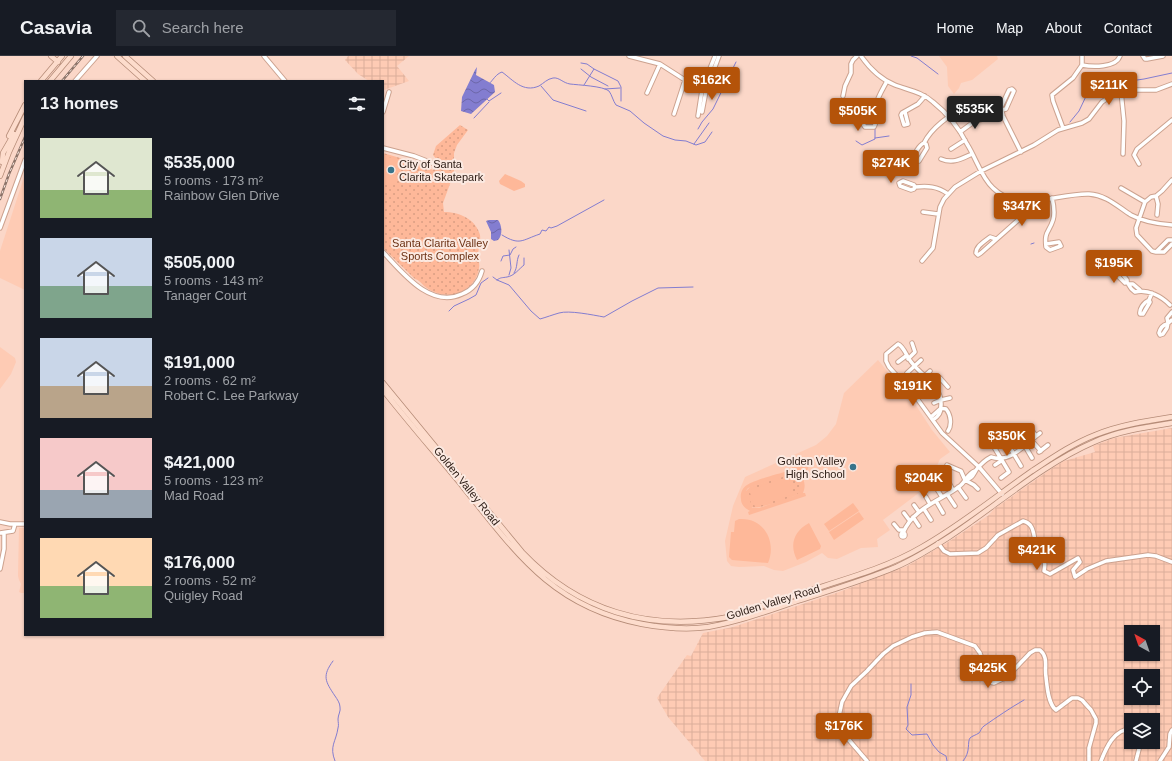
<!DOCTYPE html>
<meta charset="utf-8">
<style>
:root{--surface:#171b24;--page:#242831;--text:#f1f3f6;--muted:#9ea1a6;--line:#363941;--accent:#b45309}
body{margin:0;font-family:Helvetica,sans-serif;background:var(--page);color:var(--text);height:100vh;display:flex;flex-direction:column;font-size:15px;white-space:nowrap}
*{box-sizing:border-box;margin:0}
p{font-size:13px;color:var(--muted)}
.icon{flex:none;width:22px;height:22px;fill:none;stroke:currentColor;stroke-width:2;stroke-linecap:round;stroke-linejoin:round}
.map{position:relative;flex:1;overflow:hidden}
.sheet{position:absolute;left:24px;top:24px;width:360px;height:556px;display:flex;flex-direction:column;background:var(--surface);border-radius:0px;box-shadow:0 1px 3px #0004}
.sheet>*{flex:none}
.needle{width:26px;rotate:320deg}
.fabs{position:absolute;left:1124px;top:569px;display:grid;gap:8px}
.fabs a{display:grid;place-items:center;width:36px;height:36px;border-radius:0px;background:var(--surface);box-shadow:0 1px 3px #0004;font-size:20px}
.price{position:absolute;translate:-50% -34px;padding:0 9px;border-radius:4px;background:var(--accent);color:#fff;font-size:13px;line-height:26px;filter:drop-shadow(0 1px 2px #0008)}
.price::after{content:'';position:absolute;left:50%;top:24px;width:12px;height:9px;margin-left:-6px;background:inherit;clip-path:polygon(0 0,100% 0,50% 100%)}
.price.on{background:#222;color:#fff}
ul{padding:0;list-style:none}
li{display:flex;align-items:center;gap:12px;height:100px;padding:0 16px}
li span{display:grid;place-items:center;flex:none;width:112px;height:80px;border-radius:0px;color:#555}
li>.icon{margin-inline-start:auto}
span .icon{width:48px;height:48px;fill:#fffc;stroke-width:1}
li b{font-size:17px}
h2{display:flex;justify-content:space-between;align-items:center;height:48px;padding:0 16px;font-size:17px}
header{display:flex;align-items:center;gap:24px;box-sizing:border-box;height:56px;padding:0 20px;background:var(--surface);border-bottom:1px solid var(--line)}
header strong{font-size:19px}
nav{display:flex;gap:22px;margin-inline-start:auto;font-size:14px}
.search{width:280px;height:36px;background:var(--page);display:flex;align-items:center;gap:10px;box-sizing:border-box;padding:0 14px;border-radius:0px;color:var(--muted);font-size:15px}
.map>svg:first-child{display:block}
</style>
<header>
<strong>Casavia</strong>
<div class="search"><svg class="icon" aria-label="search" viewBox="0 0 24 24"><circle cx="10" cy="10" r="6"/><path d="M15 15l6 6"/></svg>Search here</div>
<nav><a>Home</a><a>Map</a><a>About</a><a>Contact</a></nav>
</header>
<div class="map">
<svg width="1172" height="705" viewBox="0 0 1172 705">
<defs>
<pattern id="industrial-grid" width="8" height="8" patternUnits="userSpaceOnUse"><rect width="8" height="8" fill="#fecbb4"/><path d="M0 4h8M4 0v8" fill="none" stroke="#daae9a"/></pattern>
<pattern id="green-dots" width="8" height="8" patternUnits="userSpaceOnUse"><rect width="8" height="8" fill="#feb899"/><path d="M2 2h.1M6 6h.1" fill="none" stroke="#da9e83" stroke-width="1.8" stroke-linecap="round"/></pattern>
<pattern id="water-waves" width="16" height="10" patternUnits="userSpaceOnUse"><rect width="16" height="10" fill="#837dd0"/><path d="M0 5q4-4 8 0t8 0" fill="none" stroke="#6c66a8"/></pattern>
</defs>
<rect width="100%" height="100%" fill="#fbd7c8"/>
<!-- built -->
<path fill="#fecbb4" d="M939,0H997L998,3L972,24L961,27L959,32L954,38L948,30L947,11Z
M25,118V234L0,222V195Z
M0,291L15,302L16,306L11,318L0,333Z
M878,304L917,351L932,374L950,396L940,403L928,430L883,464L890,474L877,483L878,491L861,492L837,503L828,502L822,497L806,506L783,515L774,514L764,510L739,511L731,510L727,505L725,485L733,450L745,421L816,389L827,380L836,368L844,337Z
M19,472H25V537H21L19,536L21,528L19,524L18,520Z"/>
<!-- industrial -->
<path fill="url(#industrial-grid)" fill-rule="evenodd" d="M348,0H409L397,10L409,25L384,34L383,25H369L358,18L345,4Z
M1172,372V705H705L668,661L657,642L687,599L691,600L703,577L733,571L839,536L907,510L945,488L989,459L994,453L1051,413L1064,405L1095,396L1093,390L1114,382ZM1131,576H1153V598H1131ZM1131,620H1153V642H1131ZM1131,664H1153V686H1131Z"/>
<!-- green -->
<path fill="url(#green-dots)" d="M460,69L468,74L457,89L454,97V117L443,147L444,156C459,156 476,163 480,179C481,186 478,193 478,200C478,204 480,208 479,212C477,227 464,238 450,239C441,239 431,236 424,230C421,227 419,224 415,223L383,192V97L414,106L433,114C440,109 438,105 433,99L436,90Z
M790,418L798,422C802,426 803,431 800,436C796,442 756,454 750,451C746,449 745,445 744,441L747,434L750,431Z"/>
<!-- pitch -->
<path fill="#feb899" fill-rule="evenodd" d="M383,100L399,103L402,106C402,113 395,117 395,127L388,129L383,122Z
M505,118L521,125L525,128V131L514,135L500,128L499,125Z
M806,402L811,403L807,415L801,417L793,414L791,408Z
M788,415C801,415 808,425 803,437H805L806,440L749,459L748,456L750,455C745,452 741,449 741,443C740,438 742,432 747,429C754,424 778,418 788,415ZM789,419C802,418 806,434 794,440L759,452H752L748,435H746L748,432Z
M788,421L794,438L755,451L749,434Z
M853,447L859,455L829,475L824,468Z
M859,456L864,463L834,484L829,476Z
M739,463C764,461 777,486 768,507L732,504L729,501L731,476H734L735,465Z
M809,467L821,490L820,493L797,504C789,489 794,475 809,467Z"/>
<!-- water -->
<path fill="url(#water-waves)" d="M477,11L476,19L494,29L495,36L471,58L461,55L462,41L475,14Z
M489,164H498C502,169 503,179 498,184L494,185L491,183V176L486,165Z"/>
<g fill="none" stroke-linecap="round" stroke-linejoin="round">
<!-- stream -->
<path stroke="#837dd0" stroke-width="1" d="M911,0L917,2L938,18
M581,7L587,8L594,13
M581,13L591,21L608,30
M489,28C493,24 496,18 502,16C513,24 523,37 539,30C544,27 547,23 553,22C559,21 563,27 570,28C578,29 603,30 609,35C612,39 613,45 616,49L630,55L644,67L663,80L675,84L686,85L696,89L705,86L712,76
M584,29L594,13L618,25L621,31V45
M541,30L553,44L586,55
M605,33L620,32
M487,43L489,45L501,37
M474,62L489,46
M1070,66L1079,55L1089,34L1093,31L1115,28L1127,20L1137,24L1144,23L1172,17
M698,73L702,66L713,53L736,6
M875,82L889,80
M856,85L862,89L875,83V72
M694,88L709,67
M502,179C520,190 522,184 540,178L542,174L546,175L549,171L551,172L557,170L604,144
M1031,188L1034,187
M509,194L511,212L509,219
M501,205L503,200L510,199L513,193L516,191
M514,217C518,211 516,205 519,199
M493,221L497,224L509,229L531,255L540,263C547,261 552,259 559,257C569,254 593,259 604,261L632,245L658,232L693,231
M497,224C501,221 502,222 507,221C514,220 519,213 524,209V202
M449,255L454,250L469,243L476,239L481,227L488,222
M333,605C322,620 325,625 335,640C337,643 340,647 340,651C341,655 338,659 338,663C338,666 339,669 338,672C336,686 329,690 335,705
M911,628V639L907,651L908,669L906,673L912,679L927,678L933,689L939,696L946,700L947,705
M963,705C971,696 967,686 970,682C972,680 976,679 979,677C981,675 981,672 984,670C997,661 1010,652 1024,644"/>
<!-- minor casing -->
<g stroke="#cca28f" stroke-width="5.5">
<path id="minor" d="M264,0L285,25
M629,0L660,8L685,24L703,30L715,0
M861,0C870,13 880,23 895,29C908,34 922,36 933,46C947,57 959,72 967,88C976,102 981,121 993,132C1019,158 1057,137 1089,138C1106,139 1117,150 1131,159C1144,166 1158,168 1172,169
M1082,0V9C1092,11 1116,12 1120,0
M1143,0L1145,3H1147L1163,0
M75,25L97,0
M1121,35L1124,65L1123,98
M647,37L660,8
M843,40L845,30L851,17V8L853,4L857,0
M1002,54L1006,53L1014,35L1012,33L1009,34L1001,51L1003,60L1021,96
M383,56L389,36
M702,56L706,35L719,0
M905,56L908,68L904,69L901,59L902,57L918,48L925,40
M674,58L685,24
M698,60L702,34L708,31
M876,65L865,66L863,68L865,71H874C878,65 875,56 876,49C878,40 883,33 887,25
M1063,72L1053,45L1052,39L1073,22L1082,9
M960,76L975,65L987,62
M924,87C932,71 949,60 964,51
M924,87L926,88L927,92L919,105H916L914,103C914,98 919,89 924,87Z
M383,92L414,100L432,107
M951,93L965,84
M941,103C953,108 961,103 972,98
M1139,108L1134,99L1137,93L1172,64
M915,131L914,129L903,125L899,127L900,130L911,134L914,133L915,131C928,130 937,130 948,138
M1121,132L1145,146
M1156,140L1158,148L1157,159
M923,156L938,158
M0,172L25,104
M996,183L990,181C984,186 976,190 976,197L978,199L981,197L1025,158L1026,146
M1172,184H1168L1156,196H1164L1172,188
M1046,188L1059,186L1061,190L1050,194L1046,191C1044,175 1049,177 1053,164C1055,157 1054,150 1052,142
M383,196C402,216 430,253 462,238C472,234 479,226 482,215
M1156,196L1152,195L1137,179L1136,172L1145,146L1151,141L1156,140L1162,135L1172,124
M922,205L933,192L940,151L944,143L955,131L981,115L1034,89L1058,74L1082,67L1089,63L1102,46L1115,37L1128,34H1156L1172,28
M1114,213V208L1105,200L1103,202L1111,213H1114L1116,218L1125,227L1127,226C1131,231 1128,231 1135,236C1148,233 1161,240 1170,249
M1115,214L1121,216L1127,224V226
M1128,228H1133L1140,234
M1149,244C1144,246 1139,253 1140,258H1143L1150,246L1149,244L1152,237
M1168,267L1167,262L1172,256
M1160,279L1163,278L1167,272L1168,267L1172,264
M1160,279L1159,277C1160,273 1163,269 1167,268
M908,303L915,296L912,287
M898,306L906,300
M907,317L921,304
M940,322L948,331
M917,327L930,315
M925,337L940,323
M934,347L941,344L950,342
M941,352L946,353C951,359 952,369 948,375
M931,361L940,353
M933,364C939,360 941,357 941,349C942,330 922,320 912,307C907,302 904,290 898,288L886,298V305L889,311L916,341L942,377L979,411L1002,438
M1030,372L1036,380
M1018,378L1032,402
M1031,384L1041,395
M1006,385L1021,410
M994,391L1009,416L1001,422
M1039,396L1048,389
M947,409L961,415L965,424L974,429L978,433
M995,409L1001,405
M965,424C972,423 973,419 976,414C980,409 987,403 991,401C1011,408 1026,387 1040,377
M948,425L953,434
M958,431L966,442
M937,433L942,441
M947,438L955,450
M926,441L930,448
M936,445L943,457
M914,449L919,456
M924,453L931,464
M904,457L910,465
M913,461L919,470
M0,466L10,468H25
M894,468L899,474H904
M901 479a2 2 0 1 1 4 0a2 2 0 1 1-4 0Z
M0,477L13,475L15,468
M903,477C913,452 940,445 960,430C966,425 968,417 975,415
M938,487L944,495L950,498L978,497L986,492L998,479L1023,465C1035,468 1033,479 1036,489C1040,500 1047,500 1044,515L1050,518L1078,502L1080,506L1073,514L1075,521L1087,513L1106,505L1148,499L1156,500L1172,506
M0,513L4,493V477
M867,705L837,670L842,646L851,630L867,615L883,598L893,590L912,581L925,577L937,576L975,590L980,597L988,623L990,626L994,627L1007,621L1030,597L1035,594H1040C1049,602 1044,611 1046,621C1047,630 1048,648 1056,654L1072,642H1078L1082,644L1091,654L1096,663V667L1089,692V705
M1101,705C1106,692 1114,673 1131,673
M1136,705L1139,693L1137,686
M1160,705L1169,691L1170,678L1172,674"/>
</g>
<!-- major casing -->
<g stroke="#b58b77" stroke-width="6">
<path id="major" d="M51,0L58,6
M117,0L145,25
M125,0L153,25
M41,25L62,0
M50,25L71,0
M9,80L25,49
M2,106L3,97L14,78
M0,120L9,96L25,61
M383,327L522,496C578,555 649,576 729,561C738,559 747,555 756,552C775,546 793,540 811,534C849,522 888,511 922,491C961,469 996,440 1032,415C1052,402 1072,388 1095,379C1119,369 1146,365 1172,361
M383,334C409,367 437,399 464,432C517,498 553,551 642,568C664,572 686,574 708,571C737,566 765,556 794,546C828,535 863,525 896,511C914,503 932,492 949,481C996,450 1043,408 1094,386C1118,375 1146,371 1172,367"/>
</g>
<!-- minor -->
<use href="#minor" stroke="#fff" stroke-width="3.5"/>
<!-- major -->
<use href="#major" stroke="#fddccc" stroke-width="4.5"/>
<!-- rail casing -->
<g stroke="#8c7368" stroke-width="2.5">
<path id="rail" d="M62,25L83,0
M0,143L9,118L25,81"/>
</g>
<!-- rail -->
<use href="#rail" stroke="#fbe9e1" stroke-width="1" stroke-dasharray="3" stroke-linecap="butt"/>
</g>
<!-- markers -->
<g fill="#37748b" stroke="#fbe9e1" stroke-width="1.5">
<circle cx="391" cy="114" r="4"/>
<circle cx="853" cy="411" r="4"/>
</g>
<g text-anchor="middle" stroke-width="4" stroke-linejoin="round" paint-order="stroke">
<!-- poi labels -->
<g font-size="11" fill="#302019" stroke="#fbe9e1" text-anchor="start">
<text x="399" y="112">City of Santa<tspan x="399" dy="13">Clarita Skatepark</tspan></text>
<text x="845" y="409" text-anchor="end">Golden Valley<tspan x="845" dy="13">High School</tspan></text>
</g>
<!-- park labels -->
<g font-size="11" fill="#6c3215" stroke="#fbe9e1">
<text x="440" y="191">Santa Clarita Valley<tspan x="440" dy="13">Sports Complex</tspan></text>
</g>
<!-- street labels -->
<g font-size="11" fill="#302019" stroke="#fbe9e1">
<text transform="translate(467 430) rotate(51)" y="4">Golden Valley Road</text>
<text transform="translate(773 546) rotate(-17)" y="4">Golden Valley Road</text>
</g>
</g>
</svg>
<div class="fabs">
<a><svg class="needle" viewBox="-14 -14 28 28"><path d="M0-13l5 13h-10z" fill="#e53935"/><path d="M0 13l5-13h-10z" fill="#9ea1a6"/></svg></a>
<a><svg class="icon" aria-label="locate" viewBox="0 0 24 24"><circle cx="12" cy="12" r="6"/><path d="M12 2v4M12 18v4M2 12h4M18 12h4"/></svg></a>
<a><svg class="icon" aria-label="layers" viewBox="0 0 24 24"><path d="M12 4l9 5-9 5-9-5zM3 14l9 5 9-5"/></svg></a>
</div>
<b class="price" style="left:712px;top:45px">$162K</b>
<b class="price" style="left:1109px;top:50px">$211K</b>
<b class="price on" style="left:975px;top:74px">$535K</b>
<b class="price" style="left:858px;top:76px">$505K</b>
<b class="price" style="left:891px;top:128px">$274K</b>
<b class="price" style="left:1022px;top:171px">$347K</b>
<b class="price" style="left:1114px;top:228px">$195K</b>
<b class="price" style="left:913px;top:351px">$191K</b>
<b class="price" style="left:1007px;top:401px">$350K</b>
<b class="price" style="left:924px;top:443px">$204K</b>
<b class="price" style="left:1037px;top:515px">$421K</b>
<b class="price" style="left:988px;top:633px">$425K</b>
<b class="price" style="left:844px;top:691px">$176K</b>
<section class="sheet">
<h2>13 homes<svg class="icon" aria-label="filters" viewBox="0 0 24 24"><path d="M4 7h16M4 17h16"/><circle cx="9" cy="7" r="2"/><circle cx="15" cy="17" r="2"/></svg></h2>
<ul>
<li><span style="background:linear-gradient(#dfe7d0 65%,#8fb573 0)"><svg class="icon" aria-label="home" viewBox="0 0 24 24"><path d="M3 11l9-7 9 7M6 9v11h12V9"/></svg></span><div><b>$535,000</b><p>5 rooms · 173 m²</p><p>Rainbow Glen Drive</p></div></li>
<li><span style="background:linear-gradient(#c9d6e8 60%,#7fa58c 0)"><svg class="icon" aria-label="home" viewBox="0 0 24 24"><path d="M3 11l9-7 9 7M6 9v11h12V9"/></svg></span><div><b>$505,000</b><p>5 rooms · 143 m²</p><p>Tanager Court</p></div></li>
<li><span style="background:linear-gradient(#c9d6e8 60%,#b9a48a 0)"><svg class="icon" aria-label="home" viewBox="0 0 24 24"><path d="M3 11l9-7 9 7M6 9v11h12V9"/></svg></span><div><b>$191,000</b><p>2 rooms · 62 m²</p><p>Robert C. Lee Parkway</p></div></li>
<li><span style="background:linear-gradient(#f6c9c9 65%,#9aa5b1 0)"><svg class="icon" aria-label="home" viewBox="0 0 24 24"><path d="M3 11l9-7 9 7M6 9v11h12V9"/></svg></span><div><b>$421,000</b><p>5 rooms · 123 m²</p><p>Mad Road</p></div></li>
<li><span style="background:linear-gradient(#ffd9b3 60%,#8fb573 0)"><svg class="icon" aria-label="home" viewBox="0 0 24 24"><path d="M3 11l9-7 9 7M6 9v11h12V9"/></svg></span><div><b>$176,000</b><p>2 rooms · 52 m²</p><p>Quigley Road</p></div></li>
</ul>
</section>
</div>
